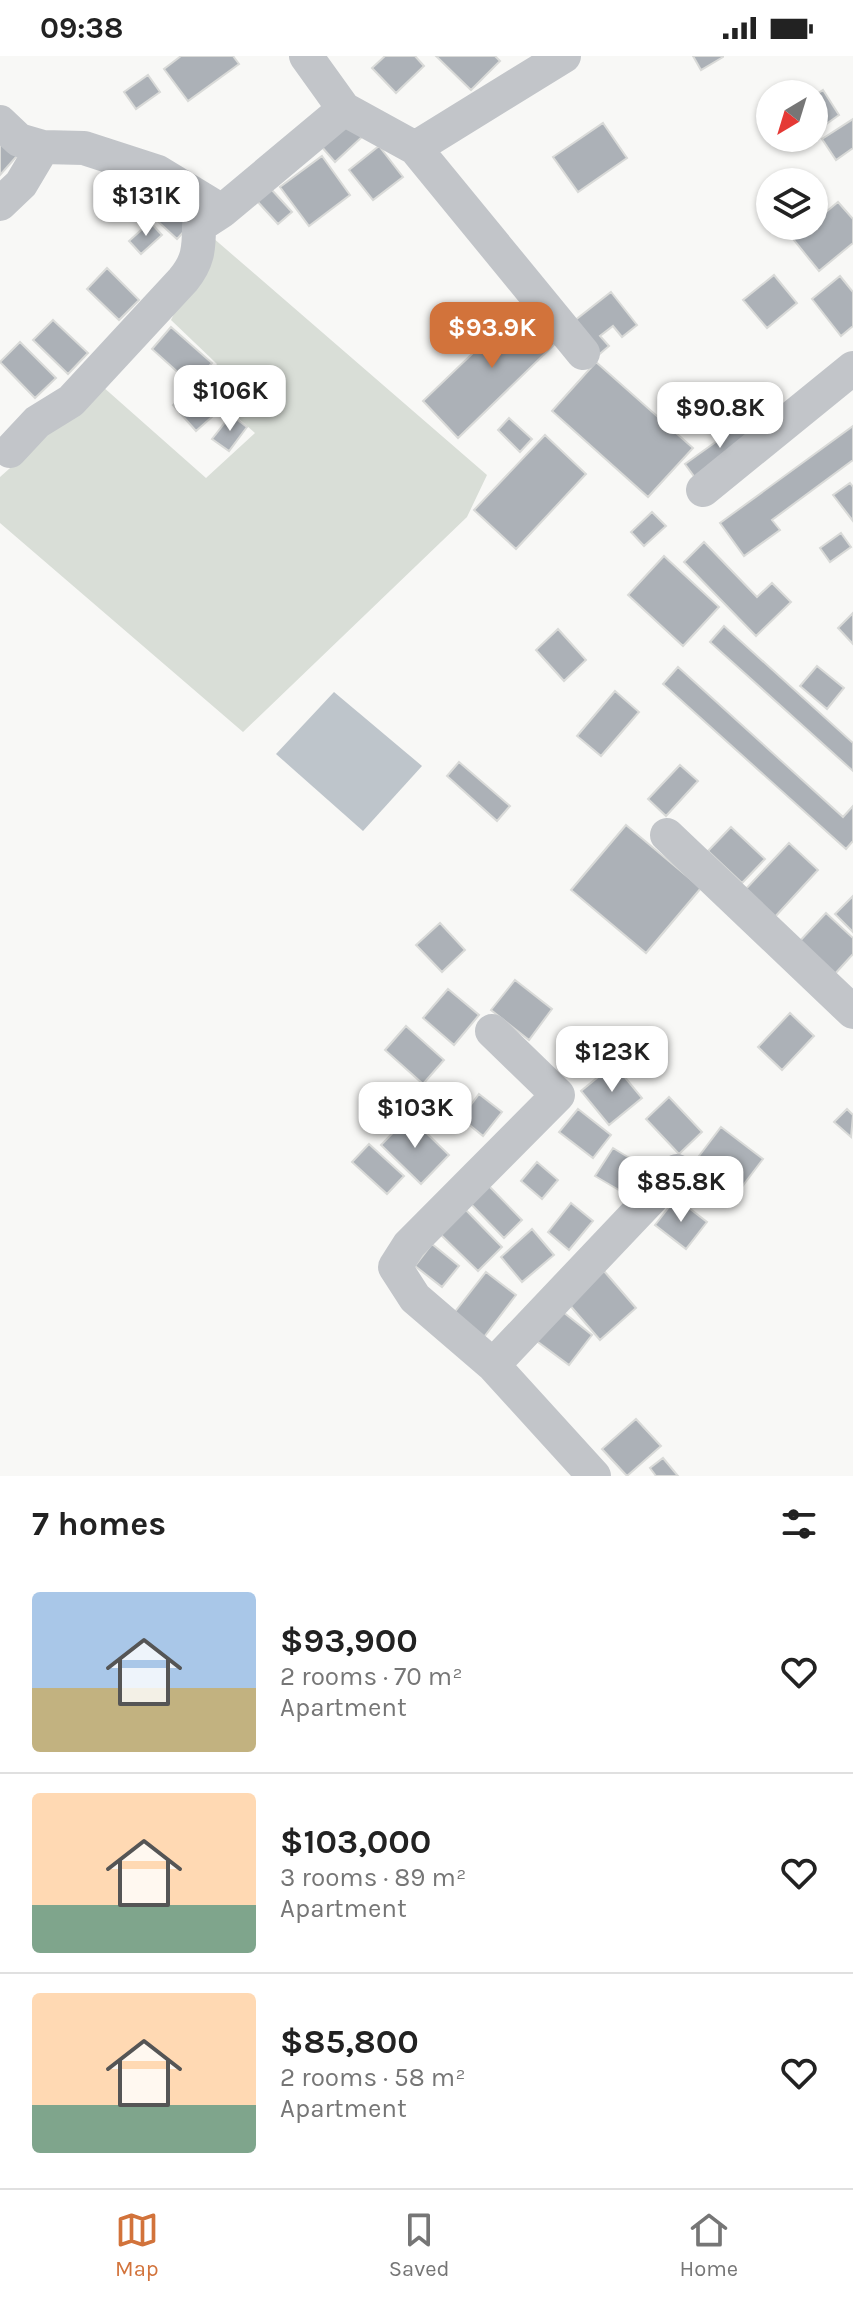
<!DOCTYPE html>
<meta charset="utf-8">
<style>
:root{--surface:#fff;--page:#f2f2f2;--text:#222;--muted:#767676;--line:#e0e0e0;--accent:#d2733b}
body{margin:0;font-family:Karla,sans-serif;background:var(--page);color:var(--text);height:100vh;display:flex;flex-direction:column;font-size:30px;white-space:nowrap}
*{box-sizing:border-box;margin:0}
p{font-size:26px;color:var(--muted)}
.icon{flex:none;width:44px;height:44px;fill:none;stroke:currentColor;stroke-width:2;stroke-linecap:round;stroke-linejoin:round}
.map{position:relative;height:1420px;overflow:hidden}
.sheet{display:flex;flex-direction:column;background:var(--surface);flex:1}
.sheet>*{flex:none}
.needle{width:52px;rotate:218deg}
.buttons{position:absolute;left:756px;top:24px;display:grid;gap:16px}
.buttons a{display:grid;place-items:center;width:72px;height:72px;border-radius:50%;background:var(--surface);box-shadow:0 2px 6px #0004;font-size:40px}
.price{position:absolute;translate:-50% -68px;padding:0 18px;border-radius:16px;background:#fff;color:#222;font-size:26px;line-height:52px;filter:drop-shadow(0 2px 4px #0008)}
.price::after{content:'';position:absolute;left:50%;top:48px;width:24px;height:18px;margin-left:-12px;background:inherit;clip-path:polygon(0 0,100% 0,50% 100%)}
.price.active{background:var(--accent);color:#fff}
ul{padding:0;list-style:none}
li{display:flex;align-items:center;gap:24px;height:200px;padding:0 32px}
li+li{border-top:2px solid var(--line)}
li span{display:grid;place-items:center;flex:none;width:224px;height:160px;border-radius:8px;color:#555}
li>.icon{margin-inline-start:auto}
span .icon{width:96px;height:96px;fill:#fffc;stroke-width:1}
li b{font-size:34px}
h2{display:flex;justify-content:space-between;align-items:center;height:96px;padding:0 32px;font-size:34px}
.status{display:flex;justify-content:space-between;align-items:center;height:56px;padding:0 40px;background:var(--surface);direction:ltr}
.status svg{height:22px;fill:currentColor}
.menu{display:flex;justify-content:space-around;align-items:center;height:112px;border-top:2px solid var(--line);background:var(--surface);font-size:22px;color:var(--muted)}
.menu a{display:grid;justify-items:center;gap:4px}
.menu .active{color:var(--accent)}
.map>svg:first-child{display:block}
</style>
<div class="status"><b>09:38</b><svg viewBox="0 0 49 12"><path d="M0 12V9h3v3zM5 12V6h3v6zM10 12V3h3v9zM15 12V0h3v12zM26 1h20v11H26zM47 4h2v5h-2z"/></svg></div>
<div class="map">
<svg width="853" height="1420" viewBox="0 0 853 1420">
<rect width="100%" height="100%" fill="#f8f8f6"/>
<!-- green -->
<path fill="#d9ded7" d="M212,181L487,419L467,461L243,676L0,467V421L102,330L206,422L255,377L229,354L236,345L211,316L217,308L171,264Z"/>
<!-- water -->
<path fill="#bec5cb" d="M334,636L422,710L363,775L276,698Z"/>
<!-- building -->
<path fill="#acb1b7" stroke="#d9dad8" stroke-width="2" d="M181,0H233L239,8L188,45L164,13Z
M385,0H415L424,10L396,37L372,12Z
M436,0H495L500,5L471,34Z
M693,0H723V1L701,14Z
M148,19L160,36L136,53L124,36Z
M823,34L839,59L822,71L814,59V40Z
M853,63V92L836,104L822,83Z
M349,64L363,80L335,106L321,90Z
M603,67L627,102L578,136L553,101Z
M0,80L24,92L0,119Z
M379,90L403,121L373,144L349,114Z
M322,100L350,139L309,170L280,131Z
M271,133L292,156L278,168L257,145Z
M175,137L199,159L177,183L153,161Z
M838,146L853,163V187L819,215L793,183L809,170H814V166Z
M150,166L162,179L141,198L129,185Z
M107,212L139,244L119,264L87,233Z
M774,219L797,247L767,272L743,244Z
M840,220L853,236V270L841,280L812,243Z
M611,236L637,269L622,281L613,270L600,280L609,290L595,302L569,269Z
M526,246L561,282L458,382L423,345Z
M53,264L88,297L68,318L33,284Z
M171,271L212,307L192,329L152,293Z
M20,286L56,322L35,342L0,306Z
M596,306L693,392L648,441L552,355Z
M208,318L231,344L196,375L173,349Z
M231,359L247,371L229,395L212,383Z
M509,362L532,383L520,396L498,374Z
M745,365L756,379L696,423L685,408Z
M853,370V404L772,464L780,474L744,500L720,467Z
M545,379L586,418L516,493L474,454Z
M850,427L853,431V465L833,439Z
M652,456L666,470L644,490L631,476Z
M841,477L851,491L830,506L820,492Z
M704,486L757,541L772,527L791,546L756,580L684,506Z
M664,500L719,551L683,590L628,539Z
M853,557V588L838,572Z
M724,570L853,687V715L710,586Z
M558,573L586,604L564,625L536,594Z
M817,610L844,632L827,653L800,630Z
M678,611L843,761L853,750V785L846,793L663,628Z
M615,635L639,656L601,700L577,680Z
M459,706L510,750L497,765L447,720Z
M680,709L698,725L666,760L648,743Z
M626,769L701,832L646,897L571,834Z
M731,771L765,803L742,827L708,795Z
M789,787L818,814L773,863L743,836Z
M853,840V876L835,858Z
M826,857L853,882V898L833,920L798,887Z
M440,867L465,894L442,916L416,889Z
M515,924L552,953L529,984L491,954Z
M448,933L479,959L454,989L423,962Z
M790,957L814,980L782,1014L758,991Z
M406,970L444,1004L423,1028L385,994Z
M614,1008L642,1042L609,1069L581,1035Z
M479,1038L502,1056L483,1080L461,1062Z
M669,1041L702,1076L679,1098L646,1063Z
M578,1053L611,1079L593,1102L559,1076Z
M847,1053L853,1059L851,1081L834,1066Z
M409,1060L449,1099L421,1128L381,1089Z
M721,1071L763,1103L741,1132L699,1100Z
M369,1088L404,1120L387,1138L352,1106Z
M613,1092L646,1112L629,1140L595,1120Z
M537,1106L558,1124L542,1143L521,1125Z
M486,1127L522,1164L504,1182L468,1145Z
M676,1142L707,1166L686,1193L655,1169Z
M571,1147L593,1165L569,1194L548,1176Z
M462,1150L502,1191L478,1215L437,1175Z
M532,1173L554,1199L522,1226L501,1201Z
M432,1188L459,1210L442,1231L415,1210Z
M604,1215L636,1252L600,1284L568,1247Z
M486,1216L516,1239L484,1281L454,1257Z
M558,1252L592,1279L569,1309L534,1283Z
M636,1363L661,1390L627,1420L602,1393Z
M663,1402L678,1420H656L650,1412Z"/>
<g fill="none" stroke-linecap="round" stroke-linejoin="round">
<!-- minor -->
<path stroke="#c2c5c9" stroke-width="34" d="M306,0L344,53L415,92L583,297
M0,66L19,84L43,91L84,92L158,116L222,155L344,53
M415,92L564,0
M0,148L21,128L43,91
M10,395L37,366L71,345L183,224C198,206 199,193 199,170L222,155
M703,434L853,312
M667,779L853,956
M492,975L558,1039L409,1189L395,1211L415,1242L493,1309L594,1420
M493,1309L677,1115"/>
</g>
</svg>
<div class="buttons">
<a><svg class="needle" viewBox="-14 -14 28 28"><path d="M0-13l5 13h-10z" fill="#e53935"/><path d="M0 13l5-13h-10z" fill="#767676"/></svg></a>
<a><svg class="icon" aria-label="layers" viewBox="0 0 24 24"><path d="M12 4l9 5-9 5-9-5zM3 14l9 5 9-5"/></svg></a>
</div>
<b class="price" style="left:146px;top:182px">$131K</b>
<b class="price active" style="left:492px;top:314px">$93.9K</b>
<b class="price" style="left:230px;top:377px">$106K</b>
<b class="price" style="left:720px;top:394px">$90.8K</b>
<b class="price" style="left:612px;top:1038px">$123K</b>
<b class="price" style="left:415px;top:1094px">$103K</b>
<b class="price" style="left:681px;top:1168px">$85.8K</b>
</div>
<section class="sheet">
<h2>7 homes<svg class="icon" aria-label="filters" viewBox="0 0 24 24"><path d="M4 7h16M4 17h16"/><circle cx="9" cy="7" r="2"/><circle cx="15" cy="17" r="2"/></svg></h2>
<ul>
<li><span style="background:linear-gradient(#a9c7e8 60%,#c2b280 0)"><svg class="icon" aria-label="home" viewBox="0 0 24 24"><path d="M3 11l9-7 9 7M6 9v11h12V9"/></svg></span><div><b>$93,900</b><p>2 rooms · 70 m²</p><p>Apartment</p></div><svg class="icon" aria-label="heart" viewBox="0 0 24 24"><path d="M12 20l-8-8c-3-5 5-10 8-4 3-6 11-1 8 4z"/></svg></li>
<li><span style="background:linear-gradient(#ffd9b3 70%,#7fa58c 0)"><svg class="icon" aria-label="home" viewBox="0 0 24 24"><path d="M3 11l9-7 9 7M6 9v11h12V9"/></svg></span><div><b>$103,000</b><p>3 rooms · 89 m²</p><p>Apartment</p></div><svg class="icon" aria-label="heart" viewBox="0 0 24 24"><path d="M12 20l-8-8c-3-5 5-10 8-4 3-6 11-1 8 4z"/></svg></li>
<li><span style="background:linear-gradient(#ffd9b3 70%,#7fa58c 0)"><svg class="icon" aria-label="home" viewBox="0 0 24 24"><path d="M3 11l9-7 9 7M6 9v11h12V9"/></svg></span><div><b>$85,800</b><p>2 rooms · 58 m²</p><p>Apartment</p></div><svg class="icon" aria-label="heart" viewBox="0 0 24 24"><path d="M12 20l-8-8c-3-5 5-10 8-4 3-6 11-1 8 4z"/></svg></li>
</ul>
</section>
<nav class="menu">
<a class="active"><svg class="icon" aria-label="map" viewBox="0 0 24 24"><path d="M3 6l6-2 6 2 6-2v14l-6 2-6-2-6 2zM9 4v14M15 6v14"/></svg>Map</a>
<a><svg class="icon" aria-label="saved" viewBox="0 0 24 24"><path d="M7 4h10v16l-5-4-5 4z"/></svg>Saved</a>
<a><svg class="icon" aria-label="home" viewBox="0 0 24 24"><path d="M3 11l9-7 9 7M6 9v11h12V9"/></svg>Home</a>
</nav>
